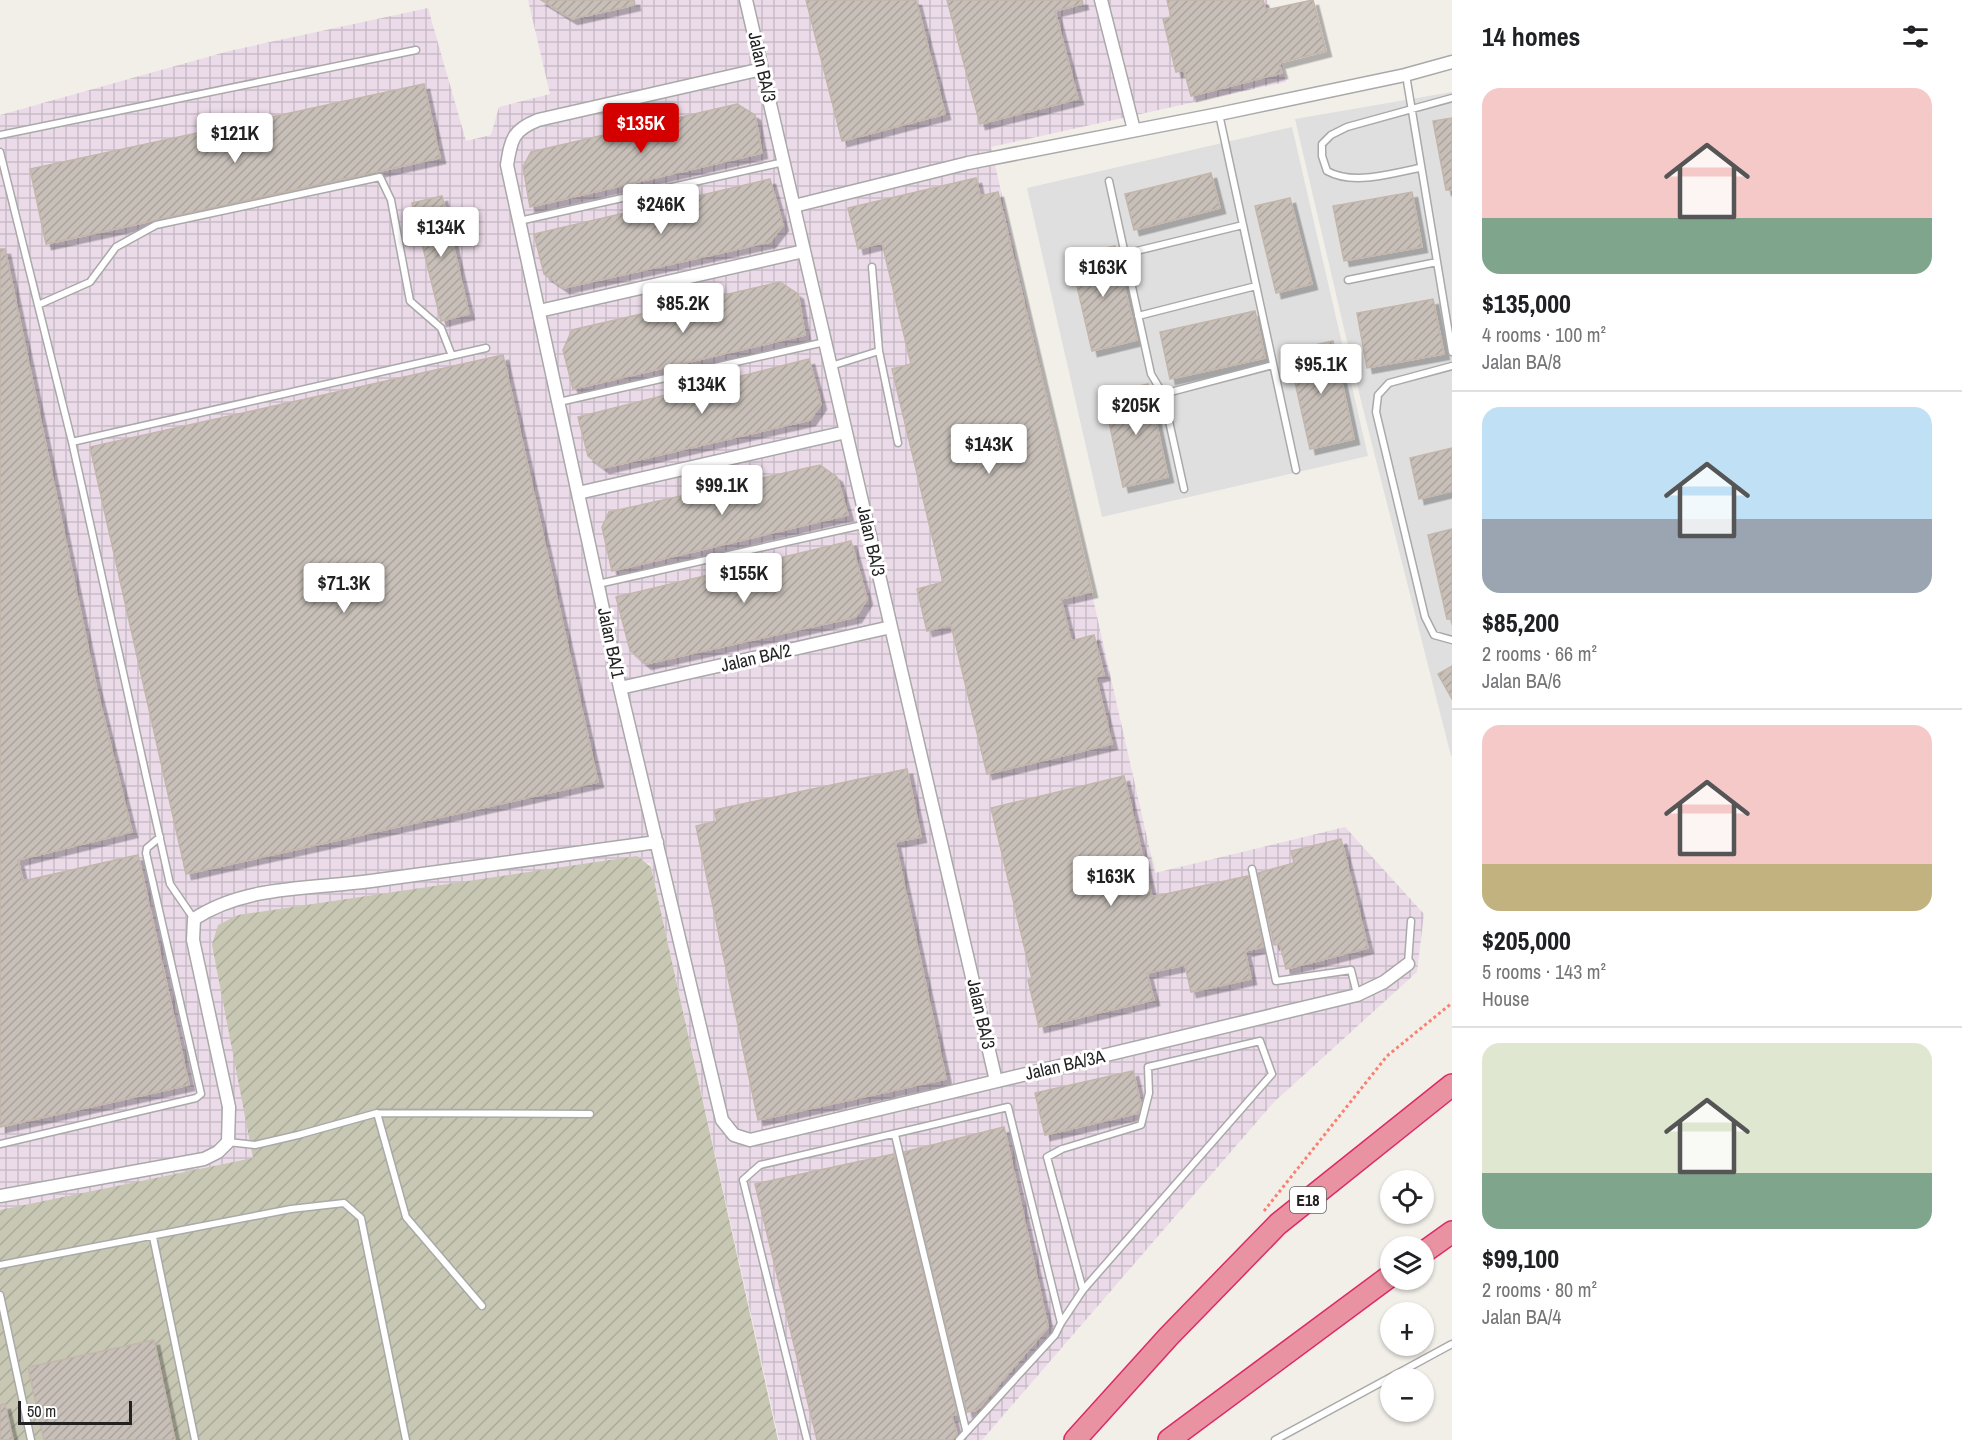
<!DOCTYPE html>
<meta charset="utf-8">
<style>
:root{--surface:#fff;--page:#f6f6f6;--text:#202124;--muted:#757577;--line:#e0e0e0;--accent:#d40000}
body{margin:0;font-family:"Archivo Narrow",sans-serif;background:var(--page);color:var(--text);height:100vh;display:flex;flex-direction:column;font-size:22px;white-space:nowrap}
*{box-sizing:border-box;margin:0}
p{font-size:20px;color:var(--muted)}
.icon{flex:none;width:33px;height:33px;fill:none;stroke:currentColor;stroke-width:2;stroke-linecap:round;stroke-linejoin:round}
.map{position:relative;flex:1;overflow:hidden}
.side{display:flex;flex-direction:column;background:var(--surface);width:510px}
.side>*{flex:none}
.tools{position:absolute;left:1380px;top:1170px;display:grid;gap:12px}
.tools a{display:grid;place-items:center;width:54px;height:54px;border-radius:50%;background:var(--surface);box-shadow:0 2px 4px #0004;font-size:30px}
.scale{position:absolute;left:18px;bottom:15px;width:114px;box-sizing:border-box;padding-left:6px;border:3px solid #222;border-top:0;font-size:16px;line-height:21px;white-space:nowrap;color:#222;-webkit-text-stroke:4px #fff;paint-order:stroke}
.price{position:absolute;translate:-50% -51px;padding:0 14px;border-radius:6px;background:#fff;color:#222;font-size:20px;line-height:39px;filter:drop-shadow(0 2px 3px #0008)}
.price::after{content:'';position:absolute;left:50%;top:36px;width:18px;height:14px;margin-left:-9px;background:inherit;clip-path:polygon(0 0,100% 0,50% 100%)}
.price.on{background:var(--accent);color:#fff}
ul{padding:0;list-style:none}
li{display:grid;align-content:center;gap:12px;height:318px;padding:0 30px}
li+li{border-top:2px solid var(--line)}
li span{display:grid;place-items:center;height:186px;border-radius:18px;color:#555}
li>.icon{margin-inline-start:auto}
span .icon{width:108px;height:108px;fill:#fffc;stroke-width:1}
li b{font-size:26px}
h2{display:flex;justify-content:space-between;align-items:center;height:72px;padding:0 30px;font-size:26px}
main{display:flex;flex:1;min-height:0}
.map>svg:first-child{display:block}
</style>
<main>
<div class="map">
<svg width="1452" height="1440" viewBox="0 0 1452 1440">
<defs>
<pattern id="industrial-grid" width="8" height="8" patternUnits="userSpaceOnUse" patternTransform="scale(1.5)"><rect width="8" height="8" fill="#ebdbe8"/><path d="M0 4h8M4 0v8" fill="none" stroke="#c9bcc7"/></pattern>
<pattern id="construction-furrows" width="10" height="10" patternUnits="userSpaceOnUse" patternTransform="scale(1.5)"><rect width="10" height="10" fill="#c7c7b4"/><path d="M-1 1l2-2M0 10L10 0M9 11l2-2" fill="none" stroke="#abab9a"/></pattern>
<pattern id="building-hatch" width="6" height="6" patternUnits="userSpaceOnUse" patternTransform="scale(1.5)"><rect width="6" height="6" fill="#c7bfb8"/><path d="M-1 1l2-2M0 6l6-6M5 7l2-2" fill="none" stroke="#aba49e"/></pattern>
<filter id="shadow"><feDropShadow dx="5.5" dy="5.5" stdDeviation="0" flood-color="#0004"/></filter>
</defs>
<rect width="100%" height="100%" fill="#f2efe9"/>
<!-- residential -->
<path fill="#e0dfdf" d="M1452,92V756H1451L1361,401L1295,119Z
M1292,127L1368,456L1102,517L1027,188Z"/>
<!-- industrial -->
<path fill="url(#industrial-grid)" d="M528,0H1267L1286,82L991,147L1155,873L1345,827L1424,914L1417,972L1274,1102L982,1440H779L650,863L534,877L0,1440V115L229,51L428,8L466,141L491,135L499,107L550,94Z"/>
<!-- construction -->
<path fill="url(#construction-furrows)" d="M637,856L651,867L778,1440H0V1210L253,1158L212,945L218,925L238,915Z"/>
<!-- building -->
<path fill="url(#building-hatch)" stroke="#c4b6ab" stroke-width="1.5" filter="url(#shadow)" d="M541,0H634L635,5L572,19Z
M806,0H916L945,114L842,141Z
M947,0H1082L1083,4L1055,11L1078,99L980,124Z
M1167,0H1263L1266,10L1313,0L1326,51L1279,63L1282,73L1191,96L1184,70L1176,72L1163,19L1171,17Z
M424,84L440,158L46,244L30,169Z
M737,104L755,115L762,153L530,207L523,167L531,152Z
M1452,118V190H1446L1433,121Z
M1211,173L1220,208L1134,230L1125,194Z
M976,178L980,196L998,192L1092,592L1061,599L1071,641L1094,635L1104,675L1096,677L1112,744L987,774L951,625L927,631L917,589L943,582L892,369L911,364L882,243L858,249L848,208Z
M770,179L783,225L770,242L564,288L544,274L534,234Z
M1412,192L1422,247L1344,261L1333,206Z
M442,196L469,314L441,321L412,203Z
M1290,198L1312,284L1276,293L1255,206Z
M1115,246L1137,340L1092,351L1070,256Z
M0,249H5L96,686L132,832L18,860L23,881L138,855L189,1085L0,1127Z
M780,282L798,294L805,335L573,389L563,350L572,330Z
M1433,299L1444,354L1367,368L1357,313Z
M1255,311L1265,358L1170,379L1160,332Z
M1333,341L1354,439L1310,449L1288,351Z
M503,355L598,782L186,874L90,447Z
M809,359L821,404L810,420L604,468L588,456L578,417Z
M1148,384L1168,477L1123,487L1103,394Z
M1452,448V491L1419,499L1410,458Z
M820,465L837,477L848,515L612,571L602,527L609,512Z
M1452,529V619H1447L1428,535Z
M851,541L867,599L856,617L646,664L630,650L616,597Z
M1452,666V699L1438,674Z
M907,769L921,837L895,842L946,1079L758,1120L696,826L717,821L714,810Z
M1124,776L1152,897L1248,876L1263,947L1245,951L1251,979L1191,992L1185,965L1147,973L1154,1000L1039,1027L1028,980L1032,979L991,808Z
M1341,839L1368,948L1286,969L1280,944L1274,945L1258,873L1294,863L1291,851Z
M1133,1071L1141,1105L1138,1113L1045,1135L1035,1093Z
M1004,1127L1048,1327L977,1410L967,1412L904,1152Z
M894,1154L957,1414L952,1416L957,1434L952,1440H817L755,1184Z
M154,1340L175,1440H44L28,1367Z
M5,1404L13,1440H0V1405Z"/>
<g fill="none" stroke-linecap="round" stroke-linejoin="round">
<!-- lane casing -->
<g stroke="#a9a9a9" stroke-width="9">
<path id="lane" d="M1406,75L1452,352
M1219,114L1296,470
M0,135L416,50
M0,152L72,442L170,884L194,919
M1420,168C1391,173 1354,186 1327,171L1322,156V144L1331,135L1347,127L1452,98
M1109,181L1151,374L1163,394L1273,365
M519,221L784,162
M1124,254L1243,225
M872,267L879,351L898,443
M1348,280L1437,262
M38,305L90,282L116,247L156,225L380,177L391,200L410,301L441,328L452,356
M1138,316L1256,286
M831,366L879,351
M1452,366L1389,383L1378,395L1376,412L1425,617L1434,635L1452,640
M1163,394L1184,489
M559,402L825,342
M72,442L486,348
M598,584L867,524
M1252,869L1276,981L1351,970L1357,994
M1408,964L1411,921
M377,1113L406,1217L482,1306
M895,1135L966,1430
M228,1142L255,1145L298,1135L377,1113L590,1114
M0,1144L196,1098L201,1094L146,853L147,848L160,837
M153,1237L195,1440
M0,1265L291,1209L344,1203L361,1218L406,1440
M0,1295L31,1440
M1061,1323L1083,1290L1272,1074L1260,1041L1148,1067L1149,1093L1141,1125L1062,1149L1047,1157L1083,1290
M807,1440L743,1180L760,1165L1008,1107L1061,1323L1055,1335L959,1440
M1275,1440L1452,1344"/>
</g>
<!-- street casing -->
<g stroke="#a9a9a9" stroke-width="15">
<path id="street" d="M746,0L996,1081
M1101,0L1134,130
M762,69L538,120C513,130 511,139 507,165L620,688L722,1120L734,1135L750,1140L1357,995L1384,982L1408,964
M794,206L968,163L1219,114L1405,75L1452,62
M539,311L804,251
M578,493L846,432
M620,688L891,627
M0,1196L204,1159L218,1152L228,1142L229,1107L193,940L194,919C245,885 311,889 371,881C466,868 561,855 657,842"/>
</g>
<!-- highway casing -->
<g stroke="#dc2a67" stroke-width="24">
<path id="highway" d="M1424,1252L1452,1232
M1075,1440L1169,1336L1278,1224L1452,1085
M1169,1440L1390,1276"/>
</g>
<!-- path -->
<path stroke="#fa8072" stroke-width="3" stroke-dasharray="3 3" stroke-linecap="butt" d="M1264,1211L1387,1056L1452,1003"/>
<!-- lane -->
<use href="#lane" stroke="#fff" stroke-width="6"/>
<!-- street -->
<use href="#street" stroke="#fff" stroke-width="12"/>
<!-- highway -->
<use href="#highway" stroke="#e892a2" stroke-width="21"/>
</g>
<g text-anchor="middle" stroke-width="6" stroke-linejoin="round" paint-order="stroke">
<!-- shield labels -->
<rect fill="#fff" stroke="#646464" stroke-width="1.5" x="1290" y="1187" width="36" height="26" rx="4.5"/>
<g font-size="16" font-weight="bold" fill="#222">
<text x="1308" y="1206">E18</text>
</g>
<!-- street labels -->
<g font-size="18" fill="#222" stroke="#fff">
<text transform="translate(762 67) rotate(77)" y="6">Jalan BA/3</text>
<text transform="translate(871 541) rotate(77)" y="6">Jalan BA/3</text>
<text transform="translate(611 643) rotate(78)" y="6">Jalan BA/1</text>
<text transform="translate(756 658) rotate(-13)" y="6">Jalan BA/2</text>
<text transform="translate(981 1014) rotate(77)" y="6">Jalan BA/3</text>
<text transform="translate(1065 1065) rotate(-13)" y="6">Jalan BA/3A</text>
</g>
</g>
</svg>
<div class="tools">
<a><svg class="icon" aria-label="locate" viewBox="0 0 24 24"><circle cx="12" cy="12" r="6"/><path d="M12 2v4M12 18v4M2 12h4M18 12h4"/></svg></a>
<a><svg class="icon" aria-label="layers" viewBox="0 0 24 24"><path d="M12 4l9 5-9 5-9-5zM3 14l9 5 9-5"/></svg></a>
<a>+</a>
<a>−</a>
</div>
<div class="scale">50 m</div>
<b class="price on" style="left:641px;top:154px">$135K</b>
<b class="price" style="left:235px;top:164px">$121K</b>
<b class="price" style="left:661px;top:235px">$246K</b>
<b class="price" style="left:441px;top:258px">$134K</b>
<b class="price" style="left:1103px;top:298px">$163K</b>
<b class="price" style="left:683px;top:334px">$85.2K</b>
<b class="price" style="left:1321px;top:395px">$95.1K</b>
<b class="price" style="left:702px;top:415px">$134K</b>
<b class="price" style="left:1136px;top:436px">$205K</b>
<b class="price" style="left:989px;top:475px">$143K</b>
<b class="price" style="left:722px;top:516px">$99.1K</b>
<b class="price" style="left:744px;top:604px">$155K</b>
<b class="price" style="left:344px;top:614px">$71.3K</b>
<b class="price" style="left:1111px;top:907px">$163K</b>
</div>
<section class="side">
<h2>14 homes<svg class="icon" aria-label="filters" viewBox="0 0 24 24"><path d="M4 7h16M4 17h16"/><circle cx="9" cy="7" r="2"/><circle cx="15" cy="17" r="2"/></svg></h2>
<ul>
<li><span style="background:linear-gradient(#f6c9c9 70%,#7fa58c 0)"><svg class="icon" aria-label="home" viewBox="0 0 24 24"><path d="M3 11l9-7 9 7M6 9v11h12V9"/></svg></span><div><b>$135,000</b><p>4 rooms · 100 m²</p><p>Jalan BA/8</p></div></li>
<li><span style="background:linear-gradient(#bfe0f5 60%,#9aa5b1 0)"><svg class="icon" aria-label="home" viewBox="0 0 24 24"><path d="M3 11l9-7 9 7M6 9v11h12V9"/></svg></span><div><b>$85,200</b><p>2 rooms · 66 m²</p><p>Jalan BA/6</p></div></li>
<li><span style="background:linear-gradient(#f6c9c9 75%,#c2b280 0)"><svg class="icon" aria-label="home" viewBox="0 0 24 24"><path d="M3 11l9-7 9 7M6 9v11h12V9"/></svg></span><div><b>$205,000</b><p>5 rooms · 143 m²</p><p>House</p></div></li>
<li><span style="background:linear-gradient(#dfe7d0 70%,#7fa58c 0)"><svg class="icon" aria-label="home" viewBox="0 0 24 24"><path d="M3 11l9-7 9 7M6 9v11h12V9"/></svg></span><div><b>$99,100</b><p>2 rooms · 80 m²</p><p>Jalan BA/4</p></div></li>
</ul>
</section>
</main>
